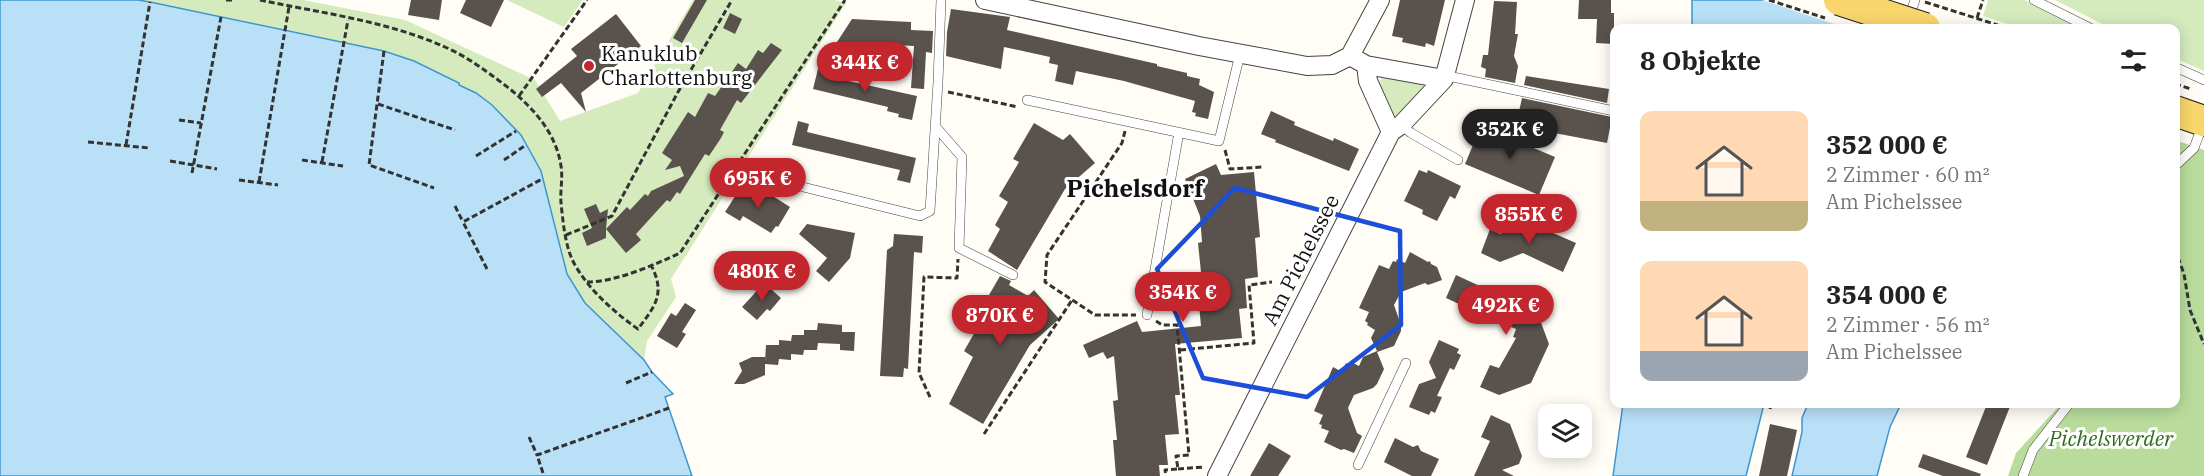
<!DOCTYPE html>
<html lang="de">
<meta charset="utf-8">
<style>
:root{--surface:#fff;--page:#f2f2f2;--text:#222;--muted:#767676;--accent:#c4262e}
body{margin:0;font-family:"IBM Plex Serif",serif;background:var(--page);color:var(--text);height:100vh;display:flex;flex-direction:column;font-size:22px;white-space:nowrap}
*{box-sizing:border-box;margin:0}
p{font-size:20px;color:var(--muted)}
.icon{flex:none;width:33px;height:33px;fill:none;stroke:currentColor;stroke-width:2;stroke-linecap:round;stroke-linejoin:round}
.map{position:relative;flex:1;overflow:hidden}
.drawer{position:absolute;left:1610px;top:24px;width:570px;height:384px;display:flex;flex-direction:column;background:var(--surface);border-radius:12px;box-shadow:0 3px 15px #0003}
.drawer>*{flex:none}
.buttons{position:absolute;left:1538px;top:404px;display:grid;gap:12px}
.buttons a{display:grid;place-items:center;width:54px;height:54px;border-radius:12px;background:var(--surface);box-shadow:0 3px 15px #0003;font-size:30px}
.price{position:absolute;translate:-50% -51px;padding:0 14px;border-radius:21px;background:var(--accent);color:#fff;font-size:20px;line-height:39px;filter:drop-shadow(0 2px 3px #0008)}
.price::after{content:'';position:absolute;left:50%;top:36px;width:18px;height:14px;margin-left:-9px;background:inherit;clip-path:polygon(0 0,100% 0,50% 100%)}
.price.current{background:#222;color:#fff}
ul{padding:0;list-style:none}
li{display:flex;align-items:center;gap:18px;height:150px;padding:0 30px}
li span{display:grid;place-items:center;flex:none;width:168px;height:120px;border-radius:12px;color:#555}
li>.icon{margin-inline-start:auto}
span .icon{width:72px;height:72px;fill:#fffc;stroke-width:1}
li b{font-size:26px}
h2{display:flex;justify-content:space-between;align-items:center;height:72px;padding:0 30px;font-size:26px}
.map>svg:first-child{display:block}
</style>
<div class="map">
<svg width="2204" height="476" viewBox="0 0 2204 476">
<rect width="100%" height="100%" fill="#fffdf5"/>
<!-- green -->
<path fill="#d5ebbd" d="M138,0H303L405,20L535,80L560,121L638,93L693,0H834L846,3L671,279L676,297L647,341L644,360L585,303L567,274L541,171L521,135L492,105L476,93L459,85V82L414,61L384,51Z
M507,0H583L564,27Z
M1988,0H2024L2085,28H2020L1983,16Z
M2055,0H2204V71L2175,58V28H2110Z
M1384,78L1422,85L1425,89L1401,118L1391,114L1379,87V81Z"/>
<!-- forest -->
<path fill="#b9dc9c" d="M2175,140L2204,150V476H2008L2016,453L2061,404H2175Z"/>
<!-- water -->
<path fill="#b9e0f7" stroke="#3f96cf" stroke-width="1.5" d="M0,0H138L150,2L384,51L414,61L459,83V85L476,93L492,105L521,135L541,171L567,274L585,303L644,360L652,372L673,394L665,397L692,476H0Z
M1692,0H1848L1843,28H1692Z
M1623,404H1764L1746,476H1613Z
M1808,404H1901L1890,427L1877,476H1792L1802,432V418Z"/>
<!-- pier -->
<path fill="#fffdf5" d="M1762,0H1851L1846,28Z"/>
<!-- building -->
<path fill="#5a524d" d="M411,0H442L439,20L408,15Z
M466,0H504L491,27L460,13Z
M695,0H707L682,43L673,38Z
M1400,0H1445L1434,46L1426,43L1425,47L1402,42L1403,38L1392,36Z
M1579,0H1611V13H1614V44L1596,43L1597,19H1578Z
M1494,1L1517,2L1515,34H1518L1514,56L1518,66L1515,83L1485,77L1486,69L1481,67L1483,55H1488Z
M951,9L1010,17L1007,30L1157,64V66L1187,73V76L1200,79L1199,85L1214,92L1208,119L1195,116L1196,113L1192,112L1195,101L1124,81L1076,71L1073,85L1055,81L1058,65L1049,63L1050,57L1004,47L1001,69L946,56L947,32Z
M730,13L742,19L735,34L723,28Z
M616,14L641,46L581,93L586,112L561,83L542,97L536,89L577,56L571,49Z
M852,19L911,22V30L933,31L932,53L926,52L924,89L911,88L914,46L837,42Z
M771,43L782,50L741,103L737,100L720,130L724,132L721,138L709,156L705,154L680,194L677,192L670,202L667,200L636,234L641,240L626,253L606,229V238L587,246L582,233L592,228L584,209L596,204L600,213L608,209L606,229L627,207L630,210L645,194L648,196L651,191L684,176L680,166L665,170L672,160L662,153L688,112L695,117L708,93L715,96L738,63L746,69L758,50L763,53Z
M819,65L841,70L839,79L917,96L912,120L898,117L899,114L887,111L888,107L813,89Z
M1526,76L1609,89L1607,103L1524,85Z
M1522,98L1612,117L1607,143L1549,132L1551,123L1518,116Z
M1271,111L1295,122L1294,125L1333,141L1334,138L1359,149L1349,171L1275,142L1276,140L1261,134Z
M798,121L809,124L807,132L916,158L910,183L897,180L900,170L792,145Z
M1034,123L1063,140L1070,134L1095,163L1065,189L1017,270L988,251L1000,229L995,225L1008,202L999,196L1019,162L1013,159Z
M1481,126L1555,157L1539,195L1465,164Z
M1216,164L1221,175L1254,172L1260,237L1255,238L1258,277L1245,279L1247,308L1239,309L1242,338L1175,344L1180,395H1175L1179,434L1165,435L1168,465H1159L1160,476H1116L1113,440H1117L1113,401L1118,400L1114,356L1107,359L1103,352L1089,358L1083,345L1137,321L1142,332L1201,326L1197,283L1202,282L1198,243L1202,242L1200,216L1185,179Z
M1419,170L1427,173L1428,170L1461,186L1455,199L1450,196L1437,221L1422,214L1423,210L1404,201Z
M743,184L764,198L768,193L790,207L778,227L776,226L771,233L743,216L740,221L725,212Z
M1521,219L1576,243L1563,272L1523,253L1500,262L1481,253L1490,229L1501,234L1506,223L1517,228Z
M807,224L855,233L850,258L829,282L816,271L827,258L799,234Z
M894,234L923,236L922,253L914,252L908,369L904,368L903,377L880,376L887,250L893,246Z
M1410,252L1428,262L1430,261L1431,264L1437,267L1442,280L1428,285L1425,283L1401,292L1394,305L1401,325V331L1394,346L1377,352L1384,369L1377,384L1373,388L1354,395L1348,408L1357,433L1362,436L1354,453L1344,449L1341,450L1324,442L1329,431L1321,428L1322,425L1319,424L1323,415L1314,411L1333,367L1342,372L1346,363L1349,365L1351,362L1359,366L1363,357L1377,351L1371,338L1375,330L1367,325L1368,323L1365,321L1369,312L1359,308L1379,265L1389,269L1393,261L1396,262L1397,259L1405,263Z
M1456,275L1499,295L1504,308L1519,303L1537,312L1549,344L1531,383L1499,395L1480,387L1490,365L1499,368L1516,338L1513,337L1516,329L1509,326L1505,313L1489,318L1446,298Z
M1000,276L1011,281L1009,285L1028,296L1034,290L1059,319L1030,345L983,424L949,404L973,357L964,351L983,318L978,314Z
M764,283L781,298L770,311L767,309L757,320L742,307Z
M685,303L696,310L682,332L686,334L677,348L657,336L671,313L676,316Z
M818,323L842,325V332H855L854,351L840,350V344L818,343L817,350H804L803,355L791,354V360L779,359L778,365L765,364V375L744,384H734L742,371L739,363L752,357H765V361L766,345H779V340L791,341L792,335H804V330H817Z
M1439,340L1459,349L1457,353L1461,355L1454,370L1450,368L1443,383L1437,396L1442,397L1435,413L1431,411L1429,415L1409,407L1419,384L1436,378L1429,362Z
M1987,404H2011L1987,465L1966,457Z
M1491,415L1510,424L1522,456L1519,464L1502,470L1514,476H1474L1490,441L1481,437Z
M1770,424L1797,430L1787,476H1759Z
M1395,438L1413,447L1418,445L1421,451L1439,459L1431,476H1412L1384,462Z
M1269,443L1291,456L1278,476H1250Z
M1923,454L1981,474L1980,476H1943L1918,467Z"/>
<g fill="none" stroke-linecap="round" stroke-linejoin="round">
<!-- service casing -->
<g stroke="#444" stroke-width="10">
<path id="service" d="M2034,0L2090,28
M1909,17L1915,0
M2175,67L2204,80
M1444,79L1453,77L1614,111
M1027,100L1219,141L1240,54
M1401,125L1411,133L1458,160
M935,126L962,157L959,248L1013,275
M2175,166L2194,148L2203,124
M803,187L920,216L930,211L938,82L941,0
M1147,315L1179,132
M1358,465L1406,363
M2023,476L2033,450L2069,404"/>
</g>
<!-- minor casing -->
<g stroke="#444" stroke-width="20">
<path id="minor" d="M985,0L1199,46L1307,66L1332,65L1350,56L1380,0
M1350,56L1366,65L1444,79
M1366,65L1368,81L1391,132
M1217,476L1391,132L1401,125L1444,79L1465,0"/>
</g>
<!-- primary casing -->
<g stroke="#222" stroke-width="32">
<path id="primary" d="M2175,111L2204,121"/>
</g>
<!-- path -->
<path stroke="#333" stroke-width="3" stroke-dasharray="6 3" stroke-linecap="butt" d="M226,0H233
M260,0C321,13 387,21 445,47C468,57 489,73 510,89C534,109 556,133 561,166C563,178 560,191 561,203C563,221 565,248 575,265C590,291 614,312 638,329C655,306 666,294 651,265
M1769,0L1825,18
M1925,2L2007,28
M1977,18L1983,0
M384,51L369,165L434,188
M2175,84L2191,89
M948,92L1018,107
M519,96L587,0
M378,104L455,130
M179,120L201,123
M1125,131L1122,143L1047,255L1045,282L1095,315H1136
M88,142L149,148
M126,145L150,2
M1225,150L1230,169L1263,167
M476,156L516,131
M302,160L343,166
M504,160L526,145
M170,161L217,169
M322,162L348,20
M192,173L221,17
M239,180L278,185
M259,182L289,7
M455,206L463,222
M566,235L612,216L678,92L732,0
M2175,249L2184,274L2190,310L2204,344
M487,269L463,222L542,179
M587,282C616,282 654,265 680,253L845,0
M1156,321L1162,325H1177L1189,455L1176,456L1178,469L1165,470L1166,476
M1180,350L1254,343L1249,285L1272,282
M626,383L652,372
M930,397L919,373L924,277L957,278L958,259
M1770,409L1771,404
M984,434L1072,300
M529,437L537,455
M1178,469L1204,467
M543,473L537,455L669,408"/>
<!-- service -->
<use href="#service" stroke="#fff" stroke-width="9"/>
<!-- minor -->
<use href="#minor" stroke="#fff" stroke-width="18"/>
<!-- primary -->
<use href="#primary" stroke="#f9d66b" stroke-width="30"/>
<!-- primary-bridge casing -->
<g stroke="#222" stroke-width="32" stroke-linecap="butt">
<path id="primary-bridge" d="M1839,0L1925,28"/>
</g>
<!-- primary-bridge -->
<use href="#primary-bridge" stroke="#f9d66b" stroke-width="30"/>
</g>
<!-- marked area -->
<path fill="none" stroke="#1d4ed8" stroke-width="4.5" stroke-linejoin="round" d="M1235,188L1400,231L1401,325L1307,397L1203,378L1157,269Z"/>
<!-- markers -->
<circle fill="#c4262e" stroke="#fff" stroke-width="2" cx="589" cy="66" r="6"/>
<g text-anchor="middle" stroke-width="6" stroke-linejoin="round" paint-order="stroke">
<!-- poi labels -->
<g font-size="21" fill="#111" stroke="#fff" text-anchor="start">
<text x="601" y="61">Kanuklub<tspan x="601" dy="24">Charlottenburg</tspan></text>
</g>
<!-- street labels -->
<g font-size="21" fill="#111" stroke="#fff">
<text transform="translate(1301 260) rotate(-63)" y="7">Am Pichelssee</text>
</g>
<!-- park labels -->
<g font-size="21" font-style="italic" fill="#2f6b1f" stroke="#fff">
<text x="2111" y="446">Pichelswerder</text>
</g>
<!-- quarter labels -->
<g font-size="24" font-weight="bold" fill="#111" stroke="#fff">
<text x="1135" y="197">Pichelsdorf</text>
</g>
</g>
</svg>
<div class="buttons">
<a><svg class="icon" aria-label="layers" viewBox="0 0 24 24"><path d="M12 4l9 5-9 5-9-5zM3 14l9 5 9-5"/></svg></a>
</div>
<b class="price" style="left:865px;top:93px">344K €</b>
<b class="price current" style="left:1510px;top:160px">352K €</b>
<b class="price" style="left:758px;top:209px">695K €</b>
<b class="price" style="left:1529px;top:245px">855K €</b>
<b class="price" style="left:762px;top:302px">480K €</b>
<b class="price" style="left:1183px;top:323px">354K €</b>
<b class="price" style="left:1506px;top:336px">492K €</b>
<b class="price" style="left:1000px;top:346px">870K €</b>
<section class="drawer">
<h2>8 Objekte<svg class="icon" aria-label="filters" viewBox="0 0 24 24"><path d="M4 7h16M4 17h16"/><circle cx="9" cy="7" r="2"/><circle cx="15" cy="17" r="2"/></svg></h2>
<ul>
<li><span style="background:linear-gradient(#ffd9b3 75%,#c2b280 0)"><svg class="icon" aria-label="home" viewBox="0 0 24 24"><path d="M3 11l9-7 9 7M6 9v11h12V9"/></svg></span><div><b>352 000 €</b><p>2 Zimmer · 60 m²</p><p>Am Pichelssee</p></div></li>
<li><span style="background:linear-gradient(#ffd9b3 75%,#9aa5b1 0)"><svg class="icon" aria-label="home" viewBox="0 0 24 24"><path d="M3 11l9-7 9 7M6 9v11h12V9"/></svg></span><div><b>354 000 €</b><p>2 Zimmer · 56 m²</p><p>Am Pichelssee</p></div></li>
</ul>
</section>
</div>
